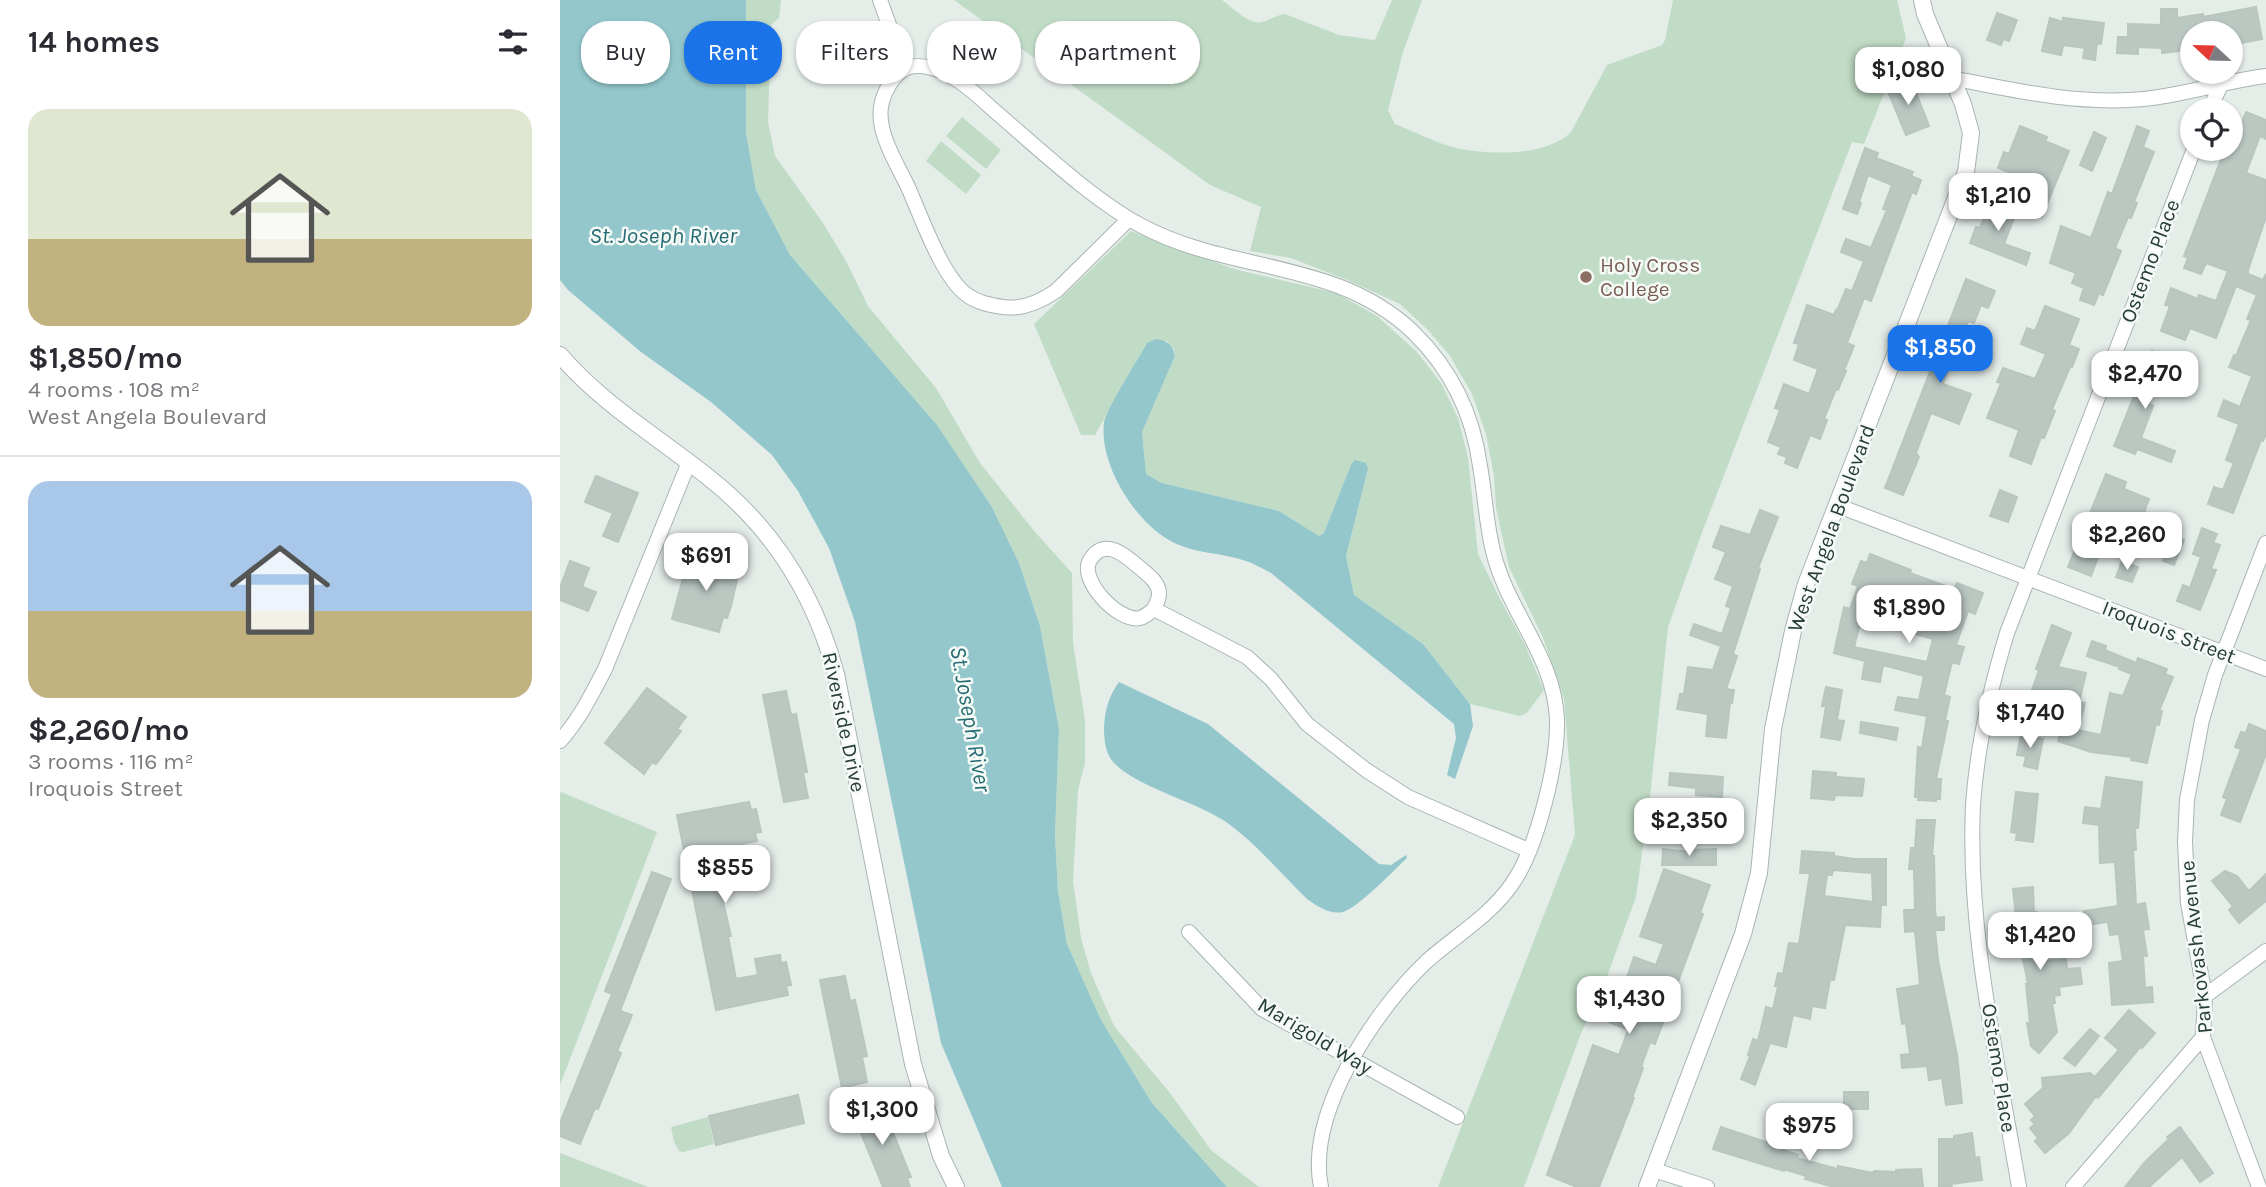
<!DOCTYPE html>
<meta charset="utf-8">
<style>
:root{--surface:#fff;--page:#f2f2f3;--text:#2b2b33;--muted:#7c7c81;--line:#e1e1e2;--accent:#1a73e8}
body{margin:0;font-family:Karla,sans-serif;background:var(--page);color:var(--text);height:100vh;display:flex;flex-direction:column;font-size:26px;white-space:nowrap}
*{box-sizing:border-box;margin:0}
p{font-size:23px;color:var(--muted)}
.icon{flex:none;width:38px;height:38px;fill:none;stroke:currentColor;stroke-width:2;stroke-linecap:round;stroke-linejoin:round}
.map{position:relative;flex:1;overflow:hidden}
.panel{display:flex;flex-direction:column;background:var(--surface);width:560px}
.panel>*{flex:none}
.top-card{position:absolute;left:21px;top:21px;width:665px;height:63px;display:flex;gap:14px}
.needle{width:46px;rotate:292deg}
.tools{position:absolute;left:1620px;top:21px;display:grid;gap:14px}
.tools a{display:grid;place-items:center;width:63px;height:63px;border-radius:50%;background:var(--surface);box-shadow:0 2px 5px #0004;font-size:35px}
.price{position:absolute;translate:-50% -60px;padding:0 16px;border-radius:14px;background:#fff;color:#222;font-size:23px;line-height:46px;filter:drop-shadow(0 2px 4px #0008)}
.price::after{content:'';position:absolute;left:50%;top:42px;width:21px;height:16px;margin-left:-10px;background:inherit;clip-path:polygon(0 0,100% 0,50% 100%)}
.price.active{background:var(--accent);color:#fff}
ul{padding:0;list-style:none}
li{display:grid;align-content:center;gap:14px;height:371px;padding:0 28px}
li+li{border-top:2px solid var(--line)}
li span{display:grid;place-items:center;height:217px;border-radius:21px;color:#555}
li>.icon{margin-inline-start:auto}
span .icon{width:126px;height:126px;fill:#fffc;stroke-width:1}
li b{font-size:30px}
h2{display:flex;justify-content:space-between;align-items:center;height:84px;padding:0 28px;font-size:30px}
.chip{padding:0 24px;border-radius:28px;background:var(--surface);box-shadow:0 2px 5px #0004;font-size:24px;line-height:63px}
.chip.active{background:var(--accent);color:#fff}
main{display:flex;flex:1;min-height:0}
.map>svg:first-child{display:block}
</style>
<main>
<section class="panel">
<h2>14 homes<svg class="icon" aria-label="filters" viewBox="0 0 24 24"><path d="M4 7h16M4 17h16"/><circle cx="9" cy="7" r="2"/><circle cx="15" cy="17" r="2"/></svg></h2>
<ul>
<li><span style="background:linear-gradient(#dfe7d0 60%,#c2b280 0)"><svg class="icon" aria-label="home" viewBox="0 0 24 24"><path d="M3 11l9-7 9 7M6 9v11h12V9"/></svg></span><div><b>$1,850/mo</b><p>4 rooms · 108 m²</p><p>West Angela Boulevard</p></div></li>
<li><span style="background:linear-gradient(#a9c7e8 60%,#c2b280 0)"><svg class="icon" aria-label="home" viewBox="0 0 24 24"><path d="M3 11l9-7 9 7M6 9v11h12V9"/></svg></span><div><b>$2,260/mo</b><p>3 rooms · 116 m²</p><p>Iroquois Street</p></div></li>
</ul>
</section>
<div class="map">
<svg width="1706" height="1187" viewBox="0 0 1706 1187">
<rect width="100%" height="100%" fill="#e5ede9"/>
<!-- green -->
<path fill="#c1dcc6" d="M186,0H221L219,18L211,25L208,122L215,156L263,223L286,261L308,306L376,388L420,463L475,532L512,573L513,643L525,720V763L518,790L513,881L521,938L531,973L554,1026L610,1093L651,1150L699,1187H667L592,1103L541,1020L507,944L498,891L495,835L499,729L480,626L459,563L432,507L377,425L230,255L196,190L186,133Z
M394,0H662C672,7 690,26 702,22C710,20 716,15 725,14L779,35L815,40L832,0H862L843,52L828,110L835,124C855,132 876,143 896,148C929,155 986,157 1011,132L1047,65L1102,45L1105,40L1113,0H1337L1346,38L1304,144L1292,142L1143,530L1108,627L1091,788L1076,897L1045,982L1020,1036L964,1187H878L1015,835L1004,699L983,638L949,567L936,508L934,476L926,434L912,394L890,356L868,330L840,304L787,280L731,258L690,251L701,207L650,185Z
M402,117L441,150L426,169L386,136Z
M381,141L421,175L406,194L366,161Z
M571,231L674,269L776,293L817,316L857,352L881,383L898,418L908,457L918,554L939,597L965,645L984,690L967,713L960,716L910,704L863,644L794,595L786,556L808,469L764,533L759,536L719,511L602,483L586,474L582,432L615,356L614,349L607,341L587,343L535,435H521L474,324Z
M1,792L97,832L0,1085V794Z
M148,1117L154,1144L123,1152L119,1151L114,1142L111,1127Z
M0,1153L88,1187H0Z"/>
<!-- water -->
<path fill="#93c7cc" d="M0,0H186V133L196,190L230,255L377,425L432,507L459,563L480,626L499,729L495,835L498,891L507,944L541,1020L592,1103L667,1187H442L381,1043L295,622L269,548L238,491L212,455L151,402L81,352L8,290L0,280Z
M596,339C607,341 613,344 615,356L582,432L586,474L602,483L719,511L759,536L764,533L791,465L795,460L806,463L808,469L786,556L794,595L863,644L910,704L913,726L895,779L887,775L896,738L894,724L711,573C703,569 695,564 686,561C661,552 632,554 609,540C574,520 539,464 544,423C545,411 579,358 587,343Z
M559,682L648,724L819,864L831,865L846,855L847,858C834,870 798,908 783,912C770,915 757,906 747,899C721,874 696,843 666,822C635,801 576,787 553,762C545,753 544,738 544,727C545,710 549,695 559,682Z"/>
<!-- building -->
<path fill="#bbc8c2" stroke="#b8c6bf" stroke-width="2" fill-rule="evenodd" d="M1696,7L1702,39L1671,45V33H1633V49L1602,53V48L1578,47V54L1557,53L1558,37H1568V24L1601,25V9H1617V18L1643,14V17Z
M1437,13L1457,20L1449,41L1443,39L1441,45L1427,40Z
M1490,18L1503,22V18L1544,23L1541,44L1537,43L1535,60L1523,58L1525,48L1503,45L1501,55L1482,51Z
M1351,80L1369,126L1346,135L1327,89Z
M1686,112L1706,120V139L1700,136L1686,173L1706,180V217L1688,270V274L1703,280L1706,274V434L1703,441L1701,440L1673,513L1648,504L1654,487L1663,490L1674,463L1666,460L1679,424L1658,416L1664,400L1680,407L1692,376L1669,367L1674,355L1676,356L1691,320L1687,319L1697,295L1676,286L1656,338L1630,328L1625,340L1601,331L1610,306L1605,305L1611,288L1638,299L1639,295L1656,301L1668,271L1646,263L1641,274L1624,268L1628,258L1624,256L1665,149H1671V139L1675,141Z
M1460,126L1487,137L1485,141L1509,151L1482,216L1469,211L1479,184L1438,168L1444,152L1449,154Z
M1577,126L1589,131L1583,147L1594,152L1574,202L1577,203L1571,218L1568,217L1555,248L1561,251L1543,295L1539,293L1534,305L1520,300L1524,288L1512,283L1516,273L1490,263L1501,226L1531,238L1548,192L1552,194Z
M1534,132L1546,138L1532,171L1520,165Z
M1305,148L1318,153L1316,158L1353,172L1351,176L1361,180L1356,194L1352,192L1311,301L1304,298L1287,343L1294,346L1284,370L1286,371L1278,390L1276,389L1264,419L1267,420L1260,439L1250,435L1237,468L1225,463L1227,457L1218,454L1221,447L1208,442L1220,410L1215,408L1224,384L1249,394L1258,369L1234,360L1239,344L1234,343L1247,305L1274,315L1276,310L1277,311L1286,289L1292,291L1304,261L1281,252L1286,239L1311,248L1327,210L1323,209L1332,185L1308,175L1299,202L1301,203L1297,214L1283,209Z
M1431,201L1457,210L1444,244L1470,253L1466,265L1410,243L1416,227L1420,228Z
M1406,279L1435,291L1428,308L1421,305L1414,323L1408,321L1384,380L1383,384L1411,394L1399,424L1371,413L1356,453L1359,457L1343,495L1325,488Z
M1485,306L1519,319L1509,345L1519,349L1512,367H1510L1492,409L1495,411L1484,438L1481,437L1471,464L1450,456L1459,430L1427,418L1441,383L1437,382L1443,368L1475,379L1486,354L1461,344L1467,328L1475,331Z
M1592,351L1612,358L1603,383L1598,381L1589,404L1593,406L1581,438L1615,451L1611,462L1577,449L1575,454L1554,446Z
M1546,474L1566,482L1564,489L1589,499L1584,512L1597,516L1591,531L1556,518L1547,539L1571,548L1567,559L1541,549L1531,576L1508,567Z
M36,476L78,493L58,542L43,536L53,513L25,502Z
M1440,490L1457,497L1448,522L1430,516Z
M1200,510L1218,517L1198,568L1200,569L1173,654L1177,656L1166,689L1174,690L1172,703H1170L1166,738L1146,736L1148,714L1117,709L1120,694H1124L1128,667L1153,670L1161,646L1130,635L1134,624L1162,634L1171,608L1166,606L1173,586L1155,579L1166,552L1153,547L1161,526L1190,535Z
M1642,528L1657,534L1653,543L1660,545L1651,569L1656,570L1640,610L1617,601L1623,585L1630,588L1641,557L1633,554Z
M1613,536L1624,540L1614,565L1603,561Z
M130,552L175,565L172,578L177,580L171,606L167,618L163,617L159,632L112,619Z
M1310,554L1351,570L1350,573L1394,589L1397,583L1423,593L1415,614L1408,611L1396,645L1404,647L1399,664L1392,662L1384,695L1390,697L1385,721H1388L1376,779H1381L1380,799H1376V801L1358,800L1359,797H1355L1358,747L1362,748L1367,716L1335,710L1338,697L1359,700L1364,676L1323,665L1320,682L1302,679L1305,661L1274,653L1284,607L1290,609L1298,586L1292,584L1301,561L1307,563ZM1306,614L1346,628L1345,631L1373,639L1367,662L1294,647L1301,620L1304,621Z
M10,561L29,568L22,587L36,592L28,611L0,600V588Z
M1562,561L1578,567L1572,582L1556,577Z
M1492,625L1511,633L1498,667L1526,673L1519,702L1525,703L1518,730L1541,735L1550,693L1563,696L1572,674L1559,669L1560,667L1527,656L1532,641L1546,646L1545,650L1576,663L1578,658L1607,669L1605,674L1613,677L1599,711H1602L1599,725L1596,724L1587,763L1571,760L1572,757L1531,752L1498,741L1504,720L1478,711L1482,701L1475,699L1478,692L1472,690L1479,670L1476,669Z
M1266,687L1282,690L1277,720L1284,721L1280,740L1261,737L1266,706H1262Z
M87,688L126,717L117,729L121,731L96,764L92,762L84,774L45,743Z
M226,691L231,715L236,714L247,772H243L248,798L224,802L203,695Z
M1301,722L1338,728L1336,740L1300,733Z
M1689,724L1706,731V754L1680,822L1661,815L1667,799L1663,797L1681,749L1675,747L1681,732L1686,733Z
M1461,735L1483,739L1477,769L1464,766L1466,756L1457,755Z
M1253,771L1276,773V777L1304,779L1302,796L1275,795L1274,800L1251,798Z
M1110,773L1163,777L1162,797L1136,795V788L1109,785Z
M1546,777L1582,782L1578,828H1575L1576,850H1573L1576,905L1585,903L1589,929L1583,930L1587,956H1583L1585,988L1592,987L1593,1002L1552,1005L1549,963L1563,961L1559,934L1550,935L1548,922L1526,925L1524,911L1558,906L1555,862L1540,863L1539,825L1523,823L1525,807L1541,809Z
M1456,792L1478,794L1473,842L1456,840L1457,833L1451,832Z
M189,802L191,810L196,809L201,832L195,833L197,841L151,850L171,936H168L176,979L198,975L195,959L220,955L221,963L226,962L231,985L226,986L228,995L156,1010L117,815Z
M1357,820H1375L1372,856H1374L1375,909L1376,918L1384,917V930H1375L1378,960L1397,1055L1402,1103L1386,1105L1382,1078L1369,1080L1367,1066L1342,1068L1341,1055L1350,1054L1346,1023L1342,1024L1337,989L1360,985L1355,931L1345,932L1344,910H1355L1354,869H1349L1351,848H1355Z
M1103,849L1131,852V850L1156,849V865H1102Z
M1242,851L1274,853V856L1294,859H1326V905H1321L1320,927L1285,925L1274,980H1270L1265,1008L1252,1006L1250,1019L1233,1015L1226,1047L1210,1043L1195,1085L1181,1079L1190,1056L1188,1055L1193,1039L1198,1041L1206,1007L1213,1009L1218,987L1215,986L1218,973L1223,974L1229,943L1239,944L1250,873H1240ZM1273,870L1312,873L1313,902L1264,896L1267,875H1272Z
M1104,869L1150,885L1140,913L1143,914L1095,1044L1090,1042L1081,1067L1083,1068L1072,1098H1074L1039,1187H1017L987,1175L1033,1045L1059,1055L1068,1030L1044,1020L1059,984L1064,986L1074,957L1096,965L1104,944L1080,936Z
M1665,871L1677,876L1689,891L1706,874V901L1679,923L1669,910L1673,906L1652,881Z
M92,872L111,879L60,1011L72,1015L57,1051L61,1053L38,1109L35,1108L20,1144L0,1136V1123L52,994L45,991Z
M1473,887L1474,912H1477L1483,961L1506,959L1507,969L1520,968L1522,984L1499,987L1500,995L1494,996L1495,1003H1492L1497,1032L1479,1053L1471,1046L1467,1023H1470L1466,984H1468L1458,934L1453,889Z
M285,976L290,1001L295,1000L307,1056L302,1057L307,1082L282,1088L260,980Z
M1569,1010L1595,1033L1582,1048L1581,1046L1538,1098L1536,1096L1509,1133L1485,1153L1475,1141L1478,1138L1470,1128L1475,1124L1471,1120L1475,1116L1465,1104L1483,1088L1482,1078L1530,1073L1535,1077L1559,1050L1545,1038Z
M1530,1029L1539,1036L1515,1066L1504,1058Z
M1284,1092H1308V1109H1284Z
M238,1095L244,1123L156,1145L149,1116Z
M315,1101L325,1125L329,1123L351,1177L347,1178L350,1187H323L292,1111Z
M1220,1121L1231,1124L1223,1150L1238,1155L1237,1158L1278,1169V1166L1313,1173L1314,1171L1336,1172V1170L1361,1169L1363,1187H1274L1245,1179L1246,1176L1224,1169V1171L1153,1149L1161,1127L1212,1144Z
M1620,1127L1653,1173L1640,1182L1622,1157L1589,1187H1565L1585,1162L1609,1139L1607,1137Z
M1412,1133L1415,1158L1419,1157L1422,1180L1391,1184L1392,1187H1379V1139H1394V1136Z"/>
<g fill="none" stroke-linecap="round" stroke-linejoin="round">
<!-- minor casing -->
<g stroke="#a8b5b0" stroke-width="16">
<path id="minor" d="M320,0L345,69
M1392,78C1457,91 1518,105 1584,99C1625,95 1665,81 1706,76
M1649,110L1661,85
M569,219L496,291C480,302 462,310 443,307C430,305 418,303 407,295C382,277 361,216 348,187C337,164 317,133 321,107C323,93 333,74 347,68C360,63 381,69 392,77C409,86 423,101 437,113C479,149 532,199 580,225C670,274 775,258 853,332C891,369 913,414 920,466C925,494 926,523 933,551C947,611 995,657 997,720C998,763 977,849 952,884C930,916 895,936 867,961C815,1010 746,1113 761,1187
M1276,505L1706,669
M594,609C590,612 585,617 580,618C559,623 518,580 530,560C545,536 566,556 580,568C588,575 599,582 599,594C599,598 596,605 594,609L687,657L711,679L747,724L806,770L848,797L968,850
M0,741C19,720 32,694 45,669L129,462
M629,932L702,1009L897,1117
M1645,996L1706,951
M1094,1170L1147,1187
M1459,1187C1438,1061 1407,933 1413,805C1417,747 1430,689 1447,633L1634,149
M1513,1187L1643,1037
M1699,1187L1643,1037L1645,996L1628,903L1625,842L1627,800L1642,720L1655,675L1706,543"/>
</g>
<!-- tertiary casing -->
<g stroke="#a8b5b0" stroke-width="18">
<path id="tertiary" d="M0,355C42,404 98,437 148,477C213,528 255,596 276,674L353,1064L381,1156L396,1187
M1087,1187L1183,934L1199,873L1213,729L1233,631L1246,584L1406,172L1411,133L1403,104L1365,14L1362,0"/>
</g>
<!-- minor -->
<use href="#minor" stroke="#fff" stroke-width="14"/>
<!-- tertiary -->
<use href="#tertiary" stroke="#fff" stroke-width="16"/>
</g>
<!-- markers -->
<circle fill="#8d6e63" stroke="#f6faf7" stroke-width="2.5" cx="1026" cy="277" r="7"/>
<g text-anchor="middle" stroke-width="5" stroke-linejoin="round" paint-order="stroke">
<!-- street labels -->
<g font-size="21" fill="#263d36" stroke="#f6faf7">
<text transform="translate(1590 261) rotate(-69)" y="7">Ostemo Place</text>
<text transform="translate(1271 528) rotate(-70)" y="7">West Angela Boulevard</text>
<text transform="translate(1609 632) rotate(21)" y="7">Iroquois Street</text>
<text transform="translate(284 722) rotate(78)" y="7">Riverside Drive</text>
<text transform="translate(1636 947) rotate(-96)" y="7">Parkovash Avenue</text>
<text transform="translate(755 1036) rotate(31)" y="7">Marigold Way</text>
<text transform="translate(1439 1068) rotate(81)" y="7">Ostemo Place</text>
</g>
<!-- education labels -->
<g font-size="21" fill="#785e54" stroke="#f6faf7" text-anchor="start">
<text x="1040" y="272">Holy Cross<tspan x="1040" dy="24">College</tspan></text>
</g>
<!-- water labels -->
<g font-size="23" font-style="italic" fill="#266c74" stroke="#f6faf7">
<text x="103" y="243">St. Joseph River</text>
<text transform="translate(411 719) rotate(80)" y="8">St. Joseph River</text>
</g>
</g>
</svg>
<div class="tools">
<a><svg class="needle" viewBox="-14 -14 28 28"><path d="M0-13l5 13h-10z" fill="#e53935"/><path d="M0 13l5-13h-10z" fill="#7c7c81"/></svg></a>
<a><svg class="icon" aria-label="locate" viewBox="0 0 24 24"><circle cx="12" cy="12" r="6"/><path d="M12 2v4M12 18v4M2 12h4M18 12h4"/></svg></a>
</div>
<b class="price" style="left:1348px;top:107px">$1,080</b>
<b class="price" style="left:1438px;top:233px">$1,210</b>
<b class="price active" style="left:1380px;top:385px">$1,850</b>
<b class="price" style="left:1585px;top:411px">$2,470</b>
<b class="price" style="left:1567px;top:572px">$2,260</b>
<b class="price" style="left:146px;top:593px">$691</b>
<b class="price" style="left:1349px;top:645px">$1,890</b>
<b class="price" style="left:1470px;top:750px">$1,740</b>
<b class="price" style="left:1129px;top:858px">$2,350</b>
<b class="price" style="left:165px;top:905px">$855</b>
<b class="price" style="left:1480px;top:972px">$1,420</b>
<b class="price" style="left:1069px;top:1036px">$1,430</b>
<b class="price" style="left:322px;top:1147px">$1,300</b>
<b class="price" style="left:1249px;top:1163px">$975</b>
<div class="top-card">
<a class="chip">Buy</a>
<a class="chip active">Rent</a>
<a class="chip">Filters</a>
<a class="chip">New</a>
<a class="chip">Apartment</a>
</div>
</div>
</main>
